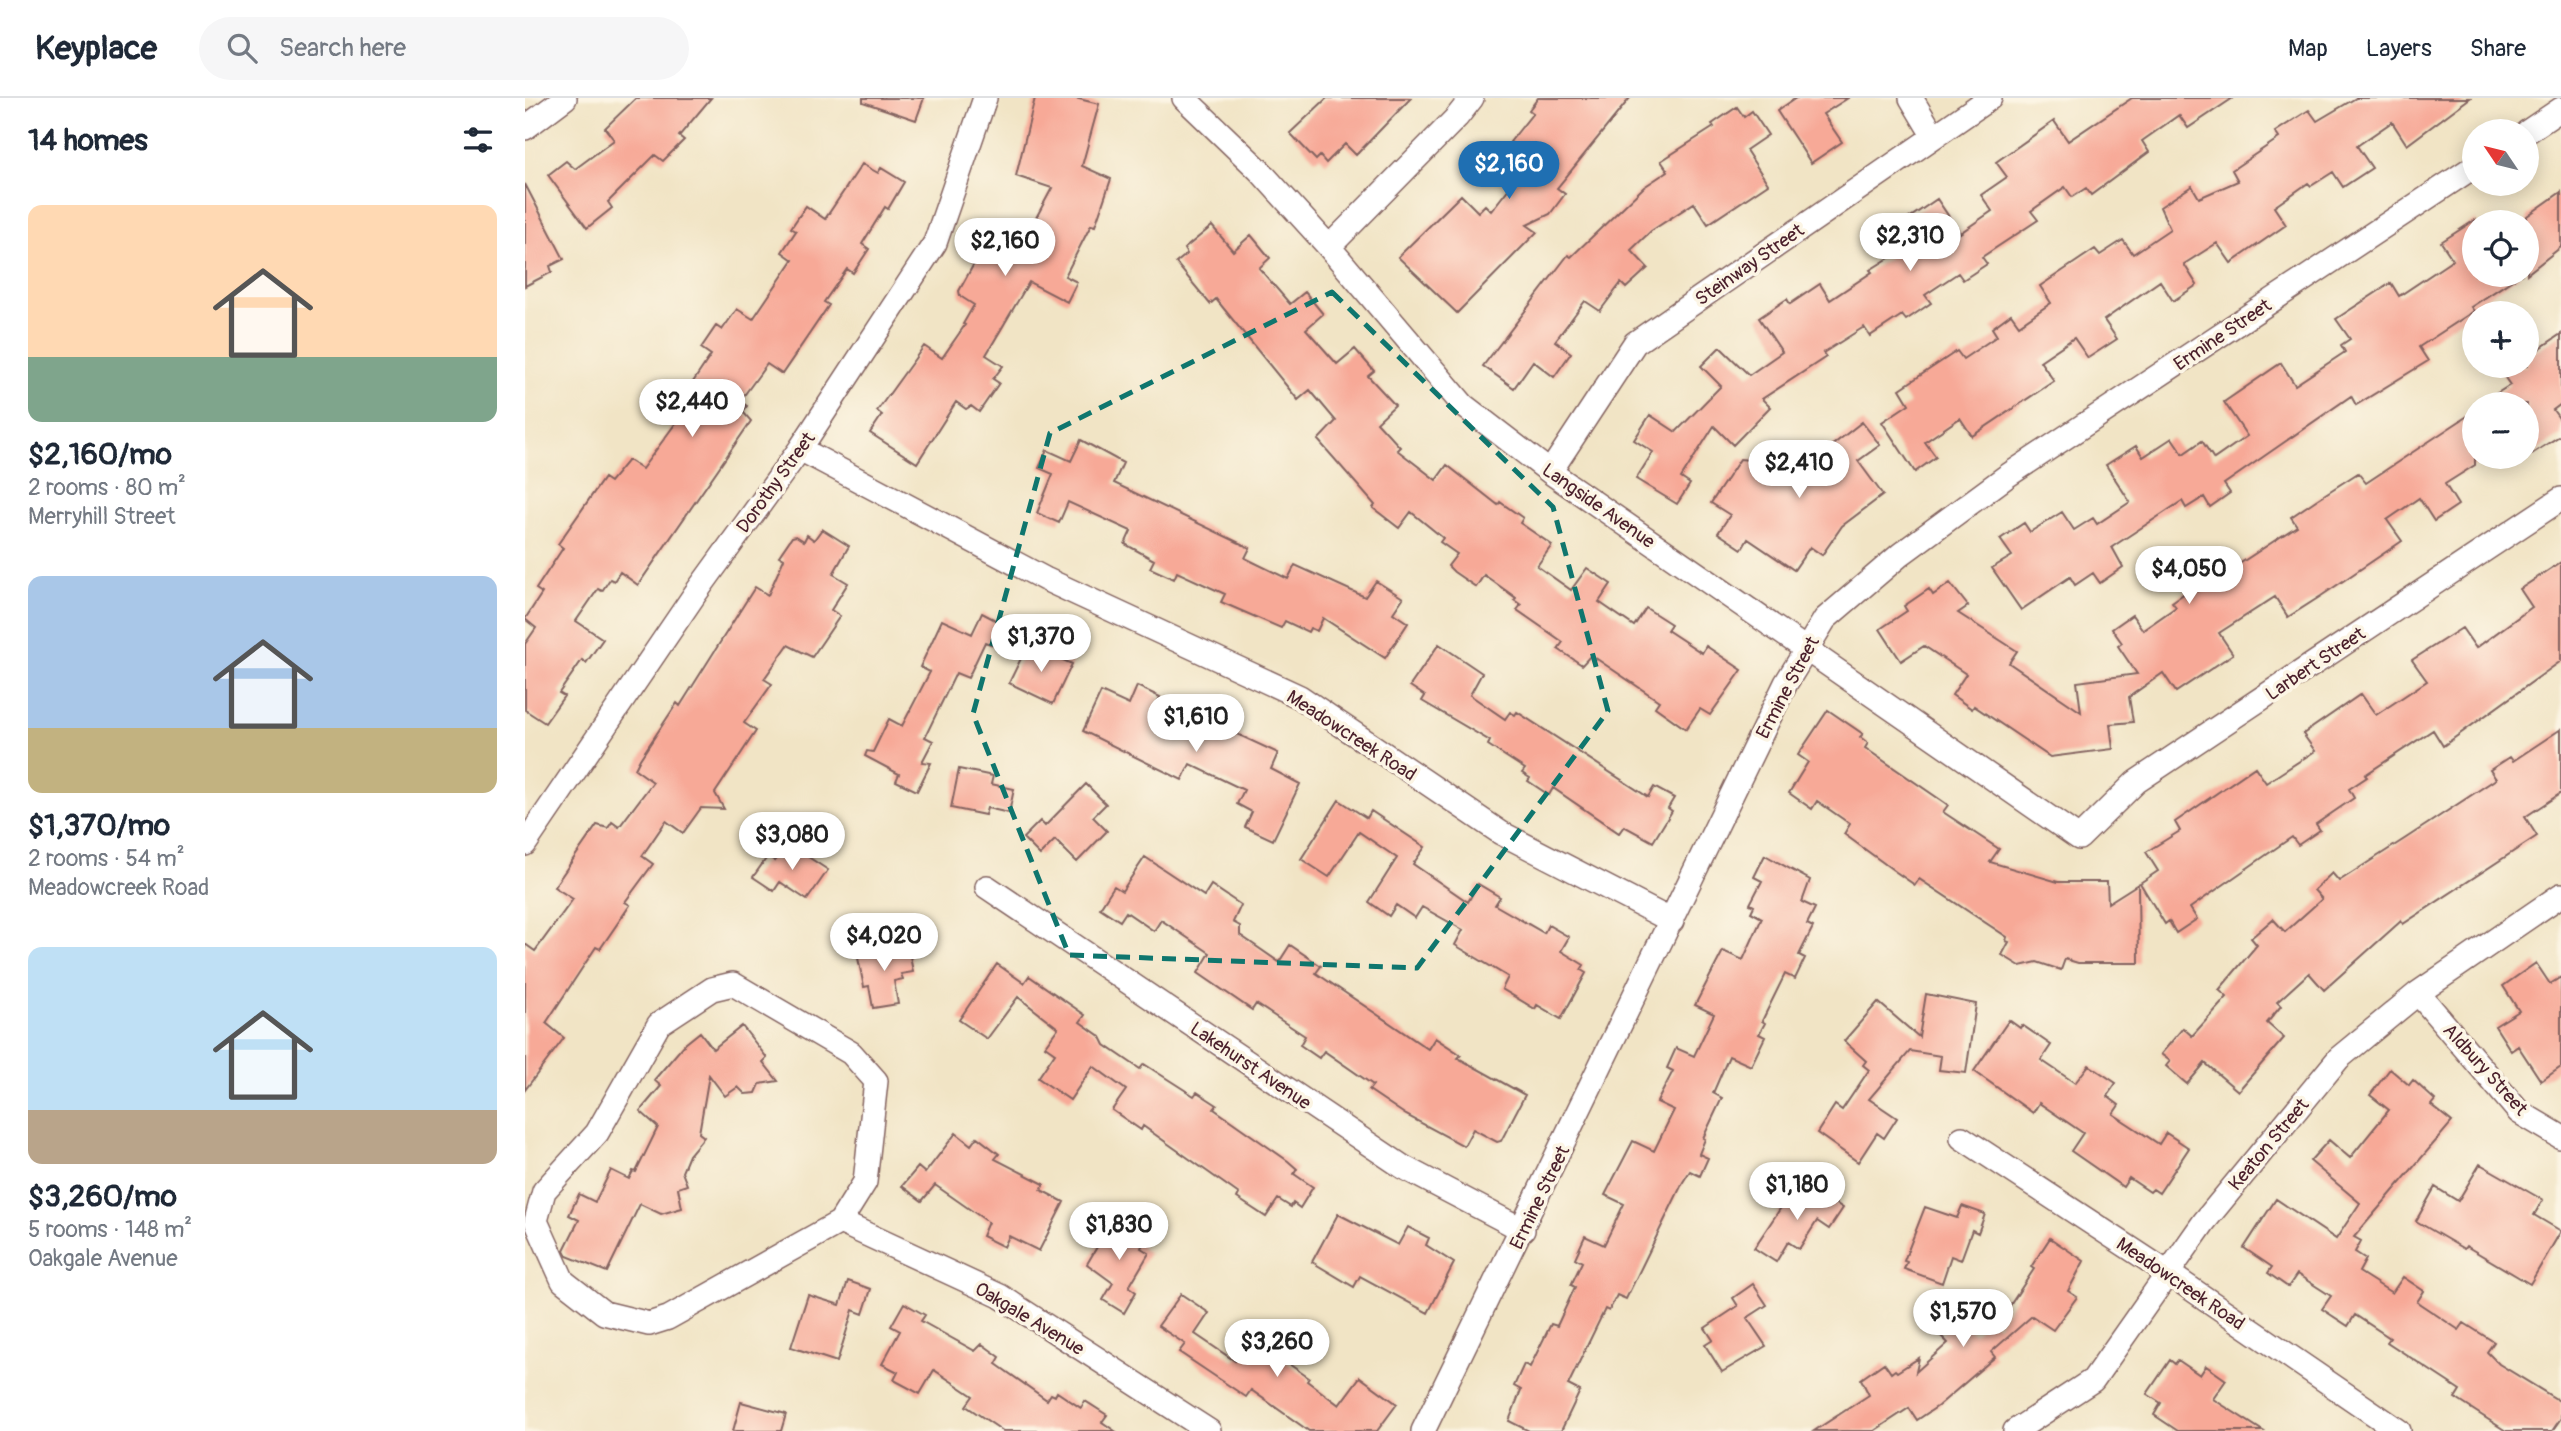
<!DOCTYPE html>
<meta charset="utf-8">
<style>
:root{--surface:#fff;--page:#f6f6f7;--text:#1f2937;--muted:#747a83;--line:#e0e1e3;--accent:#1f6fb2}
body{margin:0;font-family:Pangolin,sans-serif;background:var(--page);color:var(--text);height:100vh;display:flex;flex-direction:column;font-size:26px;white-space:nowrap}
*{box-sizing:border-box;margin:0}
p{font-size:23px;color:var(--muted)}
.icon{flex:none;width:38px;height:38px;fill:none;stroke:currentColor;stroke-width:2;stroke-linecap:round;stroke-linejoin:round}
.map{position:relative;flex:1;overflow:hidden}
.side{display:flex;flex-direction:column;background:var(--surface);width:525px}
.side>*{flex:none}
.needle{width:46px;rotate:305deg}
.tools{position:absolute;left:1937px;top:21px;display:grid;gap:14px}
.tools a{display:grid;place-items:center;width:77px;height:77px;border-radius:50%;background:var(--surface);box-shadow:0 4px 18px #0003;font-size:35px}
.price{position:absolute;translate:-50% -60px;padding:0 16px;border-radius:24px;background:#fff;color:#222;font-size:23px;line-height:46px;filter:drop-shadow(0 2px 4px #0008)}
.price::after{content:'';position:absolute;left:50%;top:42px;width:21px;height:16px;margin-left:-10px;background:inherit;clip-path:polygon(0 0,100% 0,50% 100%)}
.price.selected{background:var(--accent);color:#fff}
ul{padding:0;list-style:none}
li{display:grid;align-content:center;gap:14px;height:371px;padding:0 28px}
li span{display:grid;place-items:center;height:217px;border-radius:14px;color:#555}
li>.icon{margin-inline-start:auto}
span .icon{width:126px;height:126px;fill:#fffc;stroke-width:1}
li b{font-size:30px}
h2{display:flex;justify-content:space-between;align-items:center;height:84px;padding:0 28px;font-size:30px}
header{display:flex;align-items:center;gap:42px;box-sizing:border-box;height:98px;padding:0 35px;background:var(--surface);border-bottom:2px solid var(--line)}
header strong{font-size:33px}
nav{display:flex;gap:38px;margin-inline-start:auto;font-size:24px}
.search{width:490px;height:63px;background:var(--page);display:flex;align-items:center;gap:18px;box-sizing:border-box;padding:0 24px;border-radius:38px;color:var(--muted);font-size:26px}
main{display:flex;flex:1;min-height:0}
.map>svg:first-child{display:block}
</style>
<header>
<strong>Keyplace</strong>
<div class="search"><svg class="icon" aria-label="search" viewBox="0 0 24 24"><circle cx="10" cy="10" r="6"/><path d="M15 15l6 6"/></svg>Search here</div>
<nav><a>Map</a><a>Layers</a><a>Share</a></nav>
</header>
<main>
<section class="side">
<h2>14 homes<svg class="icon" aria-label="filters" viewBox="0 0 24 24"><path d="M4 7h16M4 17h16"/><circle cx="9" cy="7" r="2"/><circle cx="15" cy="17" r="2"/></svg></h2>
<ul>
<li><span style="background:linear-gradient(#ffd9b3 70%,#7fa58c 0)"><svg class="icon" aria-label="home" viewBox="0 0 24 24"><path d="M3 11l9-7 9 7M6 9v11h12V9"/></svg></span><div><b>$2,160/mo</b><p>2 rooms · 80 m²</p><p>Merryhill Street</p></div></li>
<li><span style="background:linear-gradient(#a9c7e8 70%,#c2b280 0)"><svg class="icon" aria-label="home" viewBox="0 0 24 24"><path d="M3 11l9-7 9 7M6 9v11h12V9"/></svg></span><div><b>$1,370/mo</b><p>2 rooms · 54 m²</p><p>Meadowcreek Road</p></div></li>
<li><span style="background:linear-gradient(#bfe0f5 75%,#b9a48a 0)"><svg class="icon" aria-label="home" viewBox="0 0 24 24"><path d="M3 11l9-7 9 7M6 9v11h12V9"/></svg></span><div><b>$3,260/mo</b><p>5 rooms · 148 m²</p><p>Oakgale Avenue</p></div></li>
</ul>
</section>
<div class="map">
<svg width="2036" height="1333" viewBox="0 0 2036 1333">
<rect width="100%" height="100%" fill="#fcf5e5"/>
<filter id="ink" filterUnits="userSpaceOnUse"><feTurbulence type="fractalNoise" baseFrequency=".0143" numOctaves="2"/><feDisplacementMap in="SourceGraphic" scale="14" xChannelSelector="R" yChannelSelector="G"/><feConvolveMatrix kernelMatrix="1 2 1 2 8 2 1 2 1" color-interpolation-filters="sRGB"/></filter>
<filter id="wash" filterUnits="userSpaceOnUse"><feTurbulence type="fractalNoise" baseFrequency=".00686" numOctaves="4" result="noise"/><feDisplacementMap in="SourceGraphic" scale="28" xChannelSelector="R" yChannelSelector="G"/><feGaussianBlur stdDeviation="1.57" result="paint"/><feColorMatrix in="noise" values="0 0 0 0 0 0 0 0 0 0 0 0 0 0 0 0 0 1.4 0 .05"/><feComposite in="paint" operator="in"/></filter>
<g filter="url(#wash)">
<rect width="100%" height="100%" fill="#f1e4c5"/>
<g id="blocks">
<!-- building -->
<path fill="#f7a997" d="M111,0H186L154,38L159,42L138,63L130,57L83,104L87,110L62,130L23,77L41,63L50,71L89,42L80,30Z
M338,0H399L391,22L338,4Z
M510,0H550L574,6L557,68L586,81L570,128L566,127L540,178L552,184L542,204L504,184L461,257L478,268L468,281L474,285L454,314L446,308L441,311L431,304L392,365L345,335L357,317L352,313L399,248L417,260L440,227L438,226L449,207L435,198L434,193L467,133L496,148L527,90L491,78Z
M802,0H886L831,57L820,46L801,65L795,58L791,62L765,35Z
M1013,0H1105L1032,90L1040,96L1025,116L1002,127L1012,134L932,215L873,159L936,97L953,114L960,107L966,113L1007,61L985,44L1008,15L1004,12Z
M1271,0H1323L1298,16L1317,44L1286,65L1252,13Z
M1607,0H1708L1663,30L1654,17L1617,43L1624,54L1566,97L1561,90L1547,99L1540,89L1506,113L1513,122L1457,159L1462,166L1438,182L1433,175L1400,197L1406,205L1381,222L1377,217L1345,238L1339,229L1298,255L1301,259L1237,301L1245,309L1208,347L1189,328L1156,380L1165,386L1152,406L1111,381L1128,354L1109,342L1125,317L1151,334L1196,288L1176,268L1195,249L1224,277L1257,254L1234,220L1262,201L1265,206L1295,186L1305,202L1347,174L1345,172L1364,160L1352,142L1412,101L1435,135L1467,113L1456,97L1482,79L1471,64L1529,23L1543,43Z
M1831,0H1945L1882,47L1867,24L1832,48L1847,70L1818,89L1808,74L1786,88L1783,85L1749,109L1761,127L1706,165L1692,145L1659,166L1672,187L1648,203L1635,183L1579,222L1592,241L1563,260L1549,240L1515,263L1529,283L1447,338L1435,320L1400,344L1411,359L1390,374L1357,324L1384,306L1375,291L1432,253L1438,261L1472,238L1467,230L1486,216L1494,227L1526,205L1515,188L1570,151L1575,157L1598,142L1608,156L1645,131L1635,109L1667,88L1674,100L1713,83L1707,72L1754,40L1750,34L1784,12L1792,23Z
M1212,9L1219,19L1227,13L1243,37L1221,52L1243,86L1183,126L1169,105L1126,133L1106,152L1123,170L1101,190L1096,185L1075,213L1060,203L1030,243L1046,255L1029,279L1008,263L989,290L958,268L1043,157L1046,159L1119,89L1143,73L1136,63L1189,29L1187,26Z
M337,66L353,75L356,70L379,84L363,111L360,109L337,146L344,151L328,175L322,171L299,204L304,207L257,276L242,266L215,303L222,308L218,314L226,323L113,487L95,474L89,483L85,481L77,493L73,491L51,523L78,541L61,565L57,562L34,595L39,598L20,625L0,612V546L11,530L0,521L17,495L11,491L38,450L33,446L79,380L85,384L103,362L117,371L164,307L156,302L186,257L176,250L191,228L197,232L212,211L228,221L268,162L257,154L271,133L266,130L281,108L300,121Z
M0,86L39,161L25,168L27,174L0,188Z
M2036,94V149L2002,176V118Z
M1950,122V177H1995L1946,209L1949,213L1894,249L1903,263L1831,307L1826,298L1699,386L1705,395L1685,409L1679,399L1661,410L1657,403L1587,449L1598,469L1575,485L1568,475L1550,487L1545,479L1496,512L1467,470L1487,458L1475,441L1499,425L1505,434L1537,414L1549,432L1568,420L1572,426L1605,404L1581,367L1611,348L1618,359L1647,340L1658,356L1677,343L1689,361L1722,338L1699,304L1756,265L1770,287L1820,254L1816,247L1825,241L1811,221L1866,185L1874,198L1928,162L1916,144Z
M687,128L708,153L726,137L745,160L734,170L765,206L780,194L798,216L781,231L812,266L830,251L849,273L843,278L870,307L852,324L875,349L872,352L911,382L922,367L973,407L975,404L998,420L995,425L1027,447L1012,468L1046,492L1062,470L1086,486L1074,504L1109,528L1121,510L1146,526L1142,532L1177,555L1181,548L1217,572L1185,617L1175,611L1161,631L1130,609L1134,603L1066,557L1057,567L1033,551L1038,544L992,512L996,507L989,502L991,500L959,477L951,489L929,474L923,468L932,456L915,444L918,440L886,414L874,430L848,410L850,407L793,342L811,323L785,292L773,302L691,201L685,206L651,165L662,156L659,151Z
M2036,236V306L2028,312L2036,323V337L2002,359V306H1955L1985,287L1972,268H2002V259Z
M1950,313V367L1920,386L1933,407L1909,423L1894,400L1862,422L1877,443L1796,498L1763,519L1750,499L1694,535L1708,556L1651,594L1638,575L1604,599L1608,624L1585,626L1588,651L1525,659L1449,608L1447,611L1427,597L1441,576L1399,548L1376,563L1355,531L1382,513L1379,508L1404,491L1408,497L1425,485L1443,508L1433,515L1492,553L1484,565L1556,614L1552,584L1612,576L1593,548L1597,545L1587,531L1607,517L1618,532L1651,509L1647,504L1670,488L1673,493L1772,428L1766,419L1791,402L1833,375L1841,385Z
M1337,324L1355,347L1333,363L1358,397L1317,428L1297,457L1285,449L1269,472L1223,441L1217,451L1193,435L1205,417L1186,405L1215,361L1235,363L1259,385Z
M556,342L598,365L589,385L725,450L720,460L763,481L770,467L840,499L851,483L878,500L868,515L883,525L860,560L798,520L792,533L785,530L783,534L760,523L756,530L696,504L700,496L652,474L649,481L625,470L629,462L600,446L606,433L543,404L534,425L512,415L528,376L514,370L522,352L546,363Z
M297,431L324,448L308,476L323,485L306,512L315,518L287,559L263,547L239,581L247,586L219,625L231,633L190,695L199,711L176,710L158,735L141,723L117,758L128,766L100,804L105,807L75,851L71,849L21,925L39,940L0,992V846L10,853L48,801L29,789L72,727L83,730L87,724L94,729L128,684L110,671L115,661L152,605L155,608L230,489L243,497L259,461L254,458L267,439L271,438L279,443L282,437L289,442Z
M2036,464V563L1918,648L1908,632L1840,677L1842,679L1824,691L1829,700L1791,726L1795,732L1773,747L1767,739L1665,810L1672,821L1651,835L1644,823L1640,826L1615,785L1633,773L1621,754L1655,733L1650,724L1730,669L1741,685L1790,653L1778,636L1836,596L1851,617L1902,583L1887,562L1937,530L1951,550L2007,509L1995,491Z
M457,515L478,526L468,547L460,544L443,580L431,575L400,639L408,643L397,664L406,665L392,693L371,683L374,676L340,658L342,653L348,654L364,621L377,628L405,574L395,569L417,522L447,536Z
M503,546L547,566L528,606L484,585Z
M914,546L957,575L945,597L980,621L985,614L990,617L992,614L1123,699L1129,689L1149,700L1143,710L1147,713L1128,744L1099,728L1094,735L1028,690L1024,697L1003,683L1005,680L997,675L1000,671L963,647L965,643L897,603L900,598L885,588Z
M612,588L635,599L631,608L680,632L684,623L753,655L746,671L775,686L748,742L720,729L727,714L712,706L719,692L665,666L657,682L558,633L576,594L604,607Z
M1303,612L1338,636L1335,639L1343,645L1340,650L1423,707L1418,714L1474,751L1465,764L1533,784H1582L1583,805L1613,786L1614,865H1553L1540,861L1536,872L1512,864L1495,868L1477,857L1484,844L1481,843L1482,839L1394,781L1390,787L1371,774L1319,736L1325,726L1292,703L1287,711L1264,695L1283,664L1273,657Z
M2036,631V695L2000,719L2012,738L1878,826L1876,823L1799,892L1784,875L1752,904L1756,908L1742,925L1759,940L1713,993L1680,965L1662,986L1641,968L1645,963L1636,956L1658,930L1667,938L1702,899L1694,892L1732,847L1726,840L1748,821L1760,834L1797,801L1789,792L1807,775L1814,783L1881,740L1971,681L1965,672L1985,659L1988,663Z
M434,671L468,678L466,686L489,691L484,715L462,710L460,717L426,710Z
M561,686L581,706L568,719L582,733L552,764L530,742L515,757L498,740L515,723L520,728Z
M814,702L842,720L846,713L900,749L888,766L943,804L953,786L975,799L970,807L1019,835L1023,827L1044,839L1036,853L1059,867L1056,872L1061,875L1036,921L1012,907L1010,911L977,891L983,879L930,847L938,832L897,809L890,820L871,807L864,818L844,804L872,760L834,734L804,779L776,761Z
M262,745L303,772L282,802L255,784L249,793L228,779L243,758L250,763Z
M1240,757L1285,782L1277,804L1290,810L1282,826L1288,829L1274,857L1280,860L1270,881L1260,876L1237,923L1240,925L1234,936L1240,939L1226,968L1204,958L1188,995L1197,1000L1178,1040L1180,1041L1174,1056L1183,1060L1175,1078L1165,1073L1158,1084L1101,1201L1092,1197L1084,1213L1080,1211L1043,1287L1055,1293L1036,1333H1004L984,1323L996,1292L989,1288L999,1266L1005,1269L1026,1226L1032,1228L1050,1189L1046,1187L1057,1164L1050,1160L1060,1138L1079,1147L1099,1106L1080,1097L1108,1043L1129,1053L1149,1012L1132,1004L1148,973L1142,970L1151,950L1169,958L1189,916L1170,907L1198,853L1218,862L1237,820L1226,814L1229,808L1225,806L1237,783L1229,779Z
M620,759L679,798L686,787L716,807L708,824L715,828V837L754,864L765,847L796,868L791,875L903,951L910,940L936,957L933,960L1000,997L976,1043L972,1044L948,1031L939,1048L881,1017L844,992L848,987L799,953L794,960L775,947L780,938L731,906L727,912L673,875L685,855L636,822L629,833L601,814L595,823L575,810L589,788L597,793Z
M383,847L388,874L376,876L378,881L369,883L373,906L348,910L344,888L339,889L332,855Z
M2011,865L2025,886L2036,879V969L2016,983L1993,948L1986,953L1970,928L1994,913L1978,888Z
M472,866L499,885L504,878L560,917L555,924L576,939L580,947L615,971L619,966L669,998L672,994L692,1007L689,1011L763,1063L772,1071L769,1076L788,1089L775,1110L768,1105L766,1109L753,1101L741,1119L712,1100L714,1096L618,1028L616,1032L587,1012L601,992L568,968L545,1002L513,980L530,955L520,948L533,930L493,899L462,941L434,922Z
M1401,896L1451,906L1441,975L1414,972L1416,958L1385,953L1344,1001L1372,1020L1359,1040L1352,1035L1333,1064L1292,1035L1310,1007L1317,1012L1344,972L1338,967L1341,963L1319,943L1353,904L1394,939Z
M1484,922L1495,930L1497,927L1526,947L1516,962L1550,985L1564,967L1591,985L1582,998L1594,1007L1588,1016L1634,1046L1641,1035L1664,1050L1634,1095L1628,1091L1625,1094L1604,1080L1598,1089L1546,1053L1558,1035L1514,1005L1508,1015L1449,973Z
M217,928L242,960L238,964L253,983L235,986L231,995L220,996L213,989L200,998L184,977L174,1035L179,1039L164,1057L157,1074L162,1087L153,1090L157,1110L136,1116L115,1106L82,1174L42,1158L39,1152L54,1122L44,1117L54,1096L70,1104L86,1072L104,1081L108,1073L111,1074L133,1029L115,1013L136,988L129,982L160,946L175,934L188,951Z
M1865,971L1884,987L1888,982L1910,1002L1906,1007L1927,1024L1829,1139L1836,1143L1830,1154L1841,1161L1834,1174L1867,1195L1878,1179L1899,1193L1892,1204L1934,1232L1939,1225L1969,1244L1962,1254L1974,1266L2036,1304V1320L2027,1333H1981L1930,1300L1935,1292L1862,1244L1865,1240L1830,1217L1823,1228L1797,1211L1806,1198L1772,1176L1763,1189L1743,1175L1747,1169L1719,1150L1751,1101L1811,1141L1835,1105L1785,1063L1804,1042L1825,1060L1864,1012L1845,997Z
M431,1035L446,1047L452,1039L474,1056L470,1061L519,1086L516,1092L539,1104L514,1153L484,1138L479,1149L457,1138L463,1124L410,1087L397,1103L377,1088L393,1069L400,1075Z
M1955,1066L2018,1102L2009,1117L2036,1133L2005,1186L1941,1148L1939,1151L1891,1123L1910,1089L1933,1103Z
M1271,1087L1289,1099L1293,1094L1318,1110L1304,1131L1292,1123L1274,1151L1263,1144L1251,1164L1229,1150Z
M1437,1108L1460,1116L1453,1135L1447,1132L1436,1162L1426,1158L1417,1185L1379,1171L1382,1164L1379,1163L1400,1109L1432,1120Z
M813,1116L873,1147L883,1129L904,1140L901,1147L929,1165L903,1215L835,1178L829,1189L787,1164Z
M589,1120L621,1140L616,1150L624,1155L604,1189L611,1194L599,1215L578,1202L588,1185L562,1166Z
M1525,1140L1559,1163L1543,1193L1552,1199L1528,1232L1507,1218L1466,1254L1470,1259L1413,1308L1392,1322L1384,1310L1349,1333H1289L1344,1297L1336,1281L1359,1265L1366,1275L1370,1272L1372,1274L1394,1260L1391,1274L1423,1245L1415,1237L1433,1222L1449,1235L1466,1220L1472,1227L1509,1171L1506,1169Z
M323,1183L346,1191L338,1216L328,1212L312,1264L266,1249L283,1197L315,1207Z
M1228,1186L1242,1207L1222,1220L1241,1248L1197,1274L1180,1247L1188,1242L1180,1230L1213,1208L1208,1200Z
M656,1196L684,1215L670,1236L710,1263L723,1244L735,1252L738,1248L784,1280L782,1283L814,1307L835,1279L872,1306L852,1333H784L726,1292L721,1299L654,1254L660,1246L633,1228Z
M379,1205L400,1217L396,1223L450,1253L457,1246L475,1259L471,1266L522,1302L526,1296L530,1298L532,1294L556,1310L560,1303L582,1317L577,1324L590,1333H478L441,1308L448,1298L409,1272L395,1296L369,1282L373,1274L357,1266L375,1233L366,1228Z
M1645,1262L1650,1266L1653,1262L1675,1277L1681,1268L1701,1282L1688,1301L1738,1333H1653L1629,1317L1636,1305L1622,1296Z
M216,1304L261,1316L256,1333H208Z"/>
</g>
</g>
<g filter="url(#ink)">
<use href="#blocks" fill-opacity="0" stroke="#846461" stroke-width="2"/>
<g fill="none" stroke-linecap="round" stroke-linejoin="round">
<!-- minor casing -->
<g stroke="#846461" stroke-width="26">
<path id="minor" d="M659,0L734,72L804,149L938,307L1025,374L1554,740L1611,684L2036,401
M1386,0L1408,37
M0,30L40,0
M2002,34L2036,11
M804,149L932,19L947,0
M275,351L520,481L775,599L976,735L1147,823
M1025,374L1110,245L1465,0
M0,746L170,496L275,351L410,145L460,0
M462,789L878,1069L998,1132
M208,886L326,955L351,983L340,1084L315,1124L143,1220L124,1226L79,1215L38,1183L11,1123L19,1093L72,1035L134,926L187,891Z
M1893,895L1994,1014L2036,1039
M1437,1040L1643,1175L1874,1333
M315,1124L475,1198L684,1333
M898,1333L1261,585L1300,521L1376,456L1482,378L1950,68
M1490,1333L1568,1282L1679,1124L1814,960L1893,895L2036,797"/>
</g>
<!-- minor -->
<use href="#minor" stroke="#fff" stroke-width="23"/>
</g>
</g>
<!-- marked area -->
<path fill="none" stroke="#0f766e" stroke-width="5" stroke-dasharray="14 9" stroke-linejoin="round" d="M807,194L1028,409L1083,613L892,870L544,857L448,616L525,335Z"/>
<g text-anchor="middle" stroke-width="7" stroke-linejoin="round" paint-order="stroke">
<!-- street labels -->
<g font-size="19" fill="#4a1f2b" stroke="#fcf5e5">
<text transform="translate(1224 166) rotate(-35)" y="7">Steinway Street</text>
<text transform="translate(1697 236) rotate(-34)" y="7">Ermine Street</text>
<text transform="translate(250 384) rotate(-54)" y="7">Dorothy Street</text>
<text transform="translate(1074 407) rotate(35)" y="7">Langside Avenue</text>
<text transform="translate(1790 565) rotate(-34)" y="7">Larbert Street</text>
<text transform="translate(1262 589) rotate(-62)" y="7">Ermine Street</text>
<text transform="translate(827 637) rotate(33)" y="7">Meadowcreek Road</text>
<text transform="translate(726 967) rotate(34)" y="7">Lakehurst Avenue</text>
<text transform="translate(1961 971) rotate(48)" y="7">Aldbury Street</text>
<text transform="translate(1743 1046) rotate(-50)" y="7">Keaton Street</text>
<text transform="translate(1014 1099) rotate(-64)" y="7">Ermine Street</text>
<text transform="translate(1656 1185) rotate(34)" y="7">Meadowcreek Road</text>
<text transform="translate(505 1220) rotate(31)" y="7">Oakgale Avenue</text>
</g>
</g>
</svg>
<div class="tools">
<a><svg class="needle" viewBox="-14 -14 28 28"><path d="M0-13l5 13h-10z" fill="#e53935"/><path d="M0 13l5-13h-10z" fill="#747a83"/></svg></a>
<a><svg class="icon" aria-label="locate" viewBox="0 0 24 24"><circle cx="12" cy="12" r="6"/><path d="M12 2v4M12 18v4M2 12h4M18 12h4"/></svg></a>
<a>+</a>
<a>−</a>
</div>
<b class="price selected" style="left:984px;top:103px">$2,160</b>
<b class="price" style="left:1385px;top:175px">$2,310</b>
<b class="price" style="left:480px;top:180px">$2,160</b>
<b class="price" style="left:167px;top:341px">$2,440</b>
<b class="price" style="left:1274px;top:402px">$2,410</b>
<b class="price" style="left:1664px;top:508px">$4,050</b>
<b class="price" style="left:516px;top:576px">$1,370</b>
<b class="price" style="left:671px;top:656px">$1,610</b>
<b class="price" style="left:267px;top:774px">$3,080</b>
<b class="price" style="left:359px;top:875px">$4,020</b>
<b class="price" style="left:1272px;top:1124px">$1,180</b>
<b class="price" style="left:594px;top:1164px">$1,830</b>
<b class="price" style="left:1438px;top:1251px">$1,570</b>
<b class="price" style="left:752px;top:1281px">$3,260</b>
</div>
</main>
